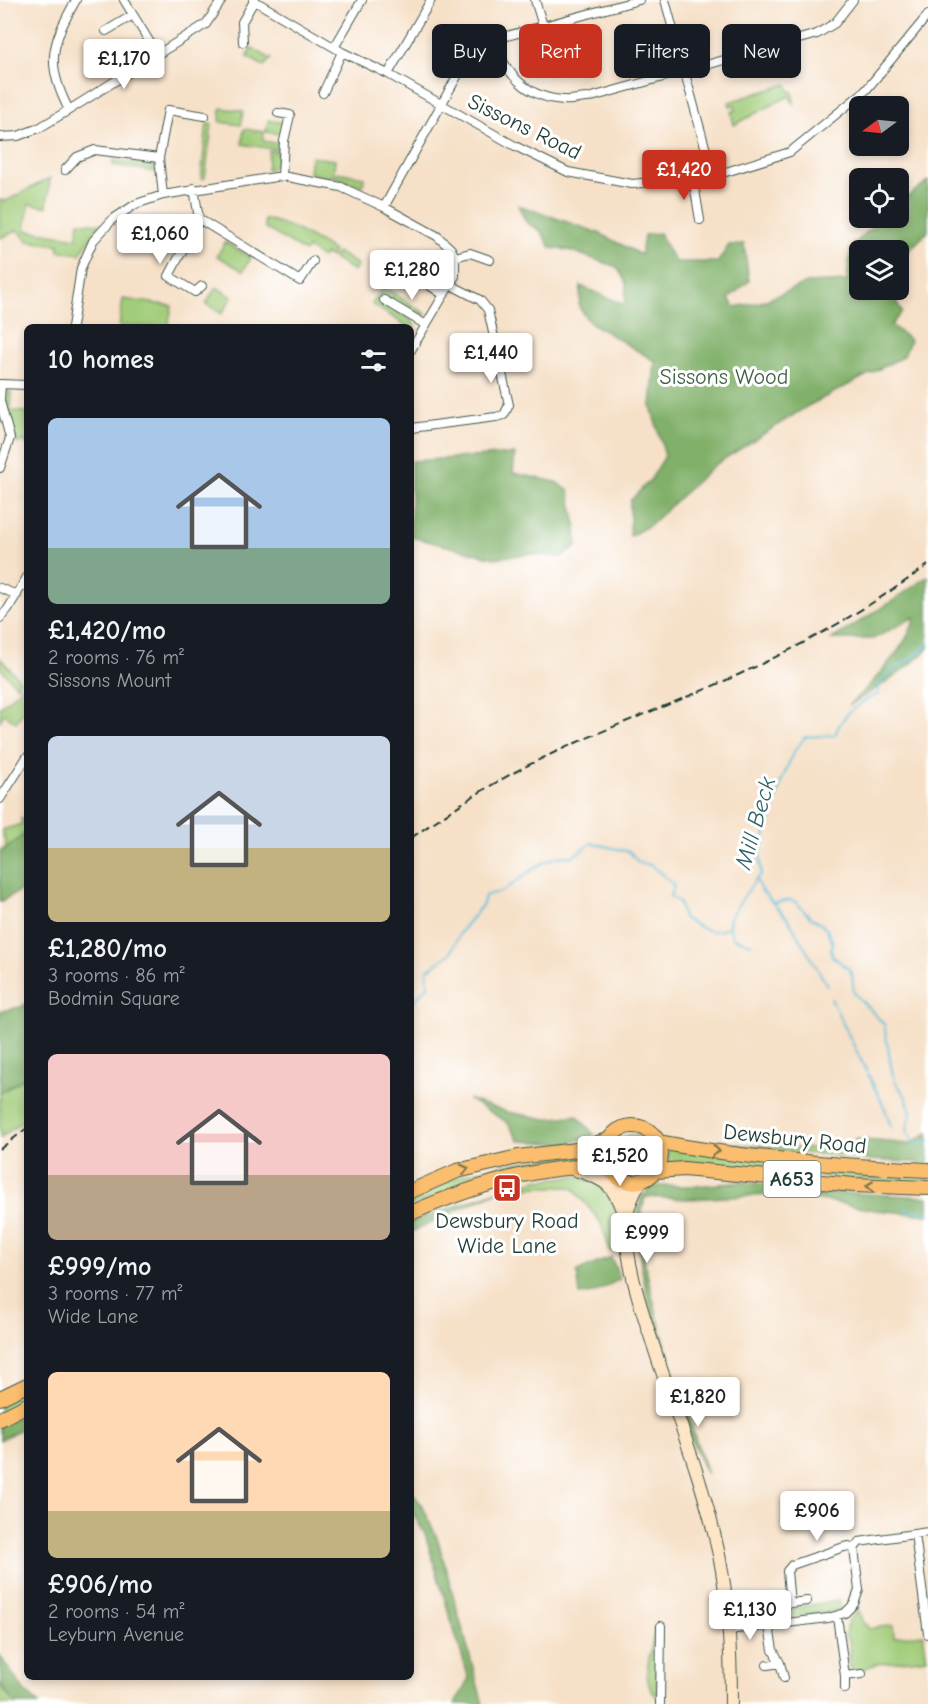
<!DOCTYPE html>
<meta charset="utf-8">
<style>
:root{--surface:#171b24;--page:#242831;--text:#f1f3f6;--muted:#9ea1a6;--accent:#c8321e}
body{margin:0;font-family:"Comic Neue",sans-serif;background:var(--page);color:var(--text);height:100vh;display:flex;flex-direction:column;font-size:22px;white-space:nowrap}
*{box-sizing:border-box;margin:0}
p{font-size:20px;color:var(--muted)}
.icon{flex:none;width:33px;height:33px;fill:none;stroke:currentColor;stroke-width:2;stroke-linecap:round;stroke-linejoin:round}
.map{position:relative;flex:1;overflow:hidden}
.sheet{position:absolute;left:24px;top:324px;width:390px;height:1356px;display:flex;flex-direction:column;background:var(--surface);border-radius:9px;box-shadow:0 3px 9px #0003}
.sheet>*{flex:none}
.top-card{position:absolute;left:432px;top:24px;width:405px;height:54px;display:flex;gap:12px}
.needle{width:39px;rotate:255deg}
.tools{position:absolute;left:849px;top:96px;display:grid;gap:12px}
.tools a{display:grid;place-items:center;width:60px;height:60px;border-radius:9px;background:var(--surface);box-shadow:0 3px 9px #0003;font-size:30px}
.price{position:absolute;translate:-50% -51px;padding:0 14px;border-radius:6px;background:#fff;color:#222;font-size:20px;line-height:39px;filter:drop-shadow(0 2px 3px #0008)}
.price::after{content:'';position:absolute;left:50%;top:36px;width:18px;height:14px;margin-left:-9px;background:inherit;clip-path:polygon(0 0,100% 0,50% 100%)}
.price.current{background:var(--accent);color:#fff}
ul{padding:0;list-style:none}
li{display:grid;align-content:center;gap:12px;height:318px;padding:0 24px}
li span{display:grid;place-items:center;height:186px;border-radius:9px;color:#555}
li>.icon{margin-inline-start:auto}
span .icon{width:108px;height:108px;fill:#fffc;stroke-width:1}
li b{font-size:26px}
h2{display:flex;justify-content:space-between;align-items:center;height:72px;padding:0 24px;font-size:26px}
.chip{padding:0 21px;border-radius:9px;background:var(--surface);box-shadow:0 3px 9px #0003;font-size:21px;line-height:54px}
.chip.current{background:var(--accent);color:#fff}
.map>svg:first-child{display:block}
</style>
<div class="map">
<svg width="928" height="1704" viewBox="0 0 928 1704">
<rect width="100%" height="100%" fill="#fff"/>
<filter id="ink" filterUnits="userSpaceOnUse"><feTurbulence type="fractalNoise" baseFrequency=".0167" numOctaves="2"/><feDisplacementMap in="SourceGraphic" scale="12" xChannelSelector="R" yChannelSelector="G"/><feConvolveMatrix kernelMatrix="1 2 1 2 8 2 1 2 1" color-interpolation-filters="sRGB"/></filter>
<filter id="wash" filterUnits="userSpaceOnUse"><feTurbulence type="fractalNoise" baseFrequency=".008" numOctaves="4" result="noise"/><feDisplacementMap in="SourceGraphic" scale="24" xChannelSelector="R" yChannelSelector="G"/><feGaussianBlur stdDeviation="1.35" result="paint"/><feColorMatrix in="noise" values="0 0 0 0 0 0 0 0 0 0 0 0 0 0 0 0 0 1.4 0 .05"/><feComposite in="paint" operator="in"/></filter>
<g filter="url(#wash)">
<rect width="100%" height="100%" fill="#f6e0c7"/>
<!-- green -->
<path fill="#a1cc79" stroke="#608456" stroke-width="1.5" d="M252,48L271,59L264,66L247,57Z
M787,84L789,90L793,92L794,103L789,96L734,125L731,112L736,110L735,105L730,106L729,102Z
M221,108L243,111L241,125L220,122Z
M268,120L285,123L283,134L266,132Z
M207,124H212L205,178L201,179Z
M244,129L264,132L263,141L281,144L280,150L242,144Z
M269,151L278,152C277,161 277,168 267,170Z
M311,157L335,160L333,178L309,173Z
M113,160L150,165L156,172L113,165Z
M337,172L364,177L363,186L339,178H336Z
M50,178L47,207L29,204L25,230L77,238L79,222L100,224L80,254L59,251V245L28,241L18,230L0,238V200L6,201Z
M264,219C291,224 310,237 334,251L331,257L325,254L322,258L308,248L305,252L265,228Z
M225,242L251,258L243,271L217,256Z
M337,252L358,265L354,271L333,258Z
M216,287L232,297L222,314L206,304Z
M383,287L426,314L420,317L382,294L378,301L413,321L416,332L372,304Z
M123,299L172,306L168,327H119Z
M8,391L11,392L10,411L27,412V445L23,440L18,444C11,437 7,411 3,400Z
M0,658L20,680L17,686L0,668Z
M27,678V706L16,722L4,714L0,721V707L19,690Z
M25,811H27V832L0,854V850L6,847L2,830L22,824L21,819L27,818Z
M27,1076V1118L0,1138V1093Z
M614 1154a19 19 0 1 1 38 0a19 19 0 1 1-38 0Z
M710,1143L807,1148L855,1147L867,1160L852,1157L752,1148C739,1149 720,1152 710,1143Z
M668,1148L928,1175V1184L775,1173L682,1162L667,1164Z
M599,1152L600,1160C531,1166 475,1180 411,1206V1194L466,1174L507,1164Z
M577,1176L586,1177L612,1195L620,1222L622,1241L617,1249L610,1251L601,1223L574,1189L567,1187H538L498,1191L536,1180Z
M27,1388V1398L0,1412V1401Z
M746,1600V1613L755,1612L759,1614L794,1608L759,1617L753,1622L743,1623L737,1619L736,1609Z
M839,1600L840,1610L836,1611L756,1622L799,1607Z
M859,1610L863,1624H866L868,1629L893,1625L894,1637L923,1634L927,1658L876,1664L856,1672L850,1667L848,1656L851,1653L849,1640L846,1638C844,1623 849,1619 859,1610Z
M654,1628L658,1632L657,1697C655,1694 650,1689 649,1685C643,1671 654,1644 654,1628Z
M0,1684L15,1704H0Z"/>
<!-- forest -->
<path fill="#80b069" stroke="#50764e" stroke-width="1.5" d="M928,181V231L899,261L898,250H860V290H890L902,312L891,325L910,340L904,356L806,407L713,466L650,525L630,536V501L651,479L665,456L651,406L655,361L589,322L579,307L581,286L625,305L626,283L617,267L568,250L551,248L541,231L526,222L518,205L599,233L641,255L644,235L659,233L675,262H718L729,245L744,244L749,281L729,298L734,307L761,302L807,283L847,281L851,247L881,218H898L899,203Z
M515,454L513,473L556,482L569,491L576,525L577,546L561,557L531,554L494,558L411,537V461Z
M928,576V648C905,672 878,688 849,705C867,689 914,639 914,617L873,639H832L891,602Z
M27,832V887L0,902V854Z
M27,1003V1076L0,1093V1011L21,1007Z
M468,1099L507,1112L547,1119L577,1115L594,1135L567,1144L519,1141L507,1122Z
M928,1133V1163L867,1160L855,1147V1139L910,1144Z
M742,1182L830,1192L928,1197V1215L875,1210L821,1200L771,1195L687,1199L645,1197L642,1211V1241H638V1209L641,1197L653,1186H695Z
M498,1191L411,1232V1222Z
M642,1246C655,1325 683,1399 707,1474C690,1441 678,1405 667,1369C655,1329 643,1289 639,1247Z
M611,1257L620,1279L594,1293L580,1295L577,1272Z
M27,1412V1426L0,1440V1426Z
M411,1491L423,1507L438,1540L483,1704H455L469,1679L425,1534L411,1510Z
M0,1656L25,1692L39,1704H15C0,1688 0,1677 0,1656Z"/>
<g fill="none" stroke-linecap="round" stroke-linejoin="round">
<!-- stream -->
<path stroke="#5cbdda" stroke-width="2" d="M756,879L760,889L788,919L827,985
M774,903L790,900L796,902L811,918L820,923L827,930L833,943L831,949L832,956L849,969L852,975L854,993L884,1024L892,1071L895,1081L906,1097L911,1113L907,1130L908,1135L916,1143H928
M729,926L733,938L752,944
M831,999L886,1111L891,1128
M411,1004L428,986L427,970L450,954L461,931L483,904L485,896C492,892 497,894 503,891C520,880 551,850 572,857L592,843L630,852L639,863L651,865L672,883L674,886L670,896L679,902L683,918C698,926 713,938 729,926L730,917L756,879L761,875L760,853L782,780L793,753L805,737L835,735C841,715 860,702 878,694C882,664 915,665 928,642
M905,1204L907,1211L928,1212"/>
</g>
</g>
<g filter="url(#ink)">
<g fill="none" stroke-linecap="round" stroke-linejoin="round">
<!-- minor casing -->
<g stroke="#3f554a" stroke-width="10">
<path id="minor" d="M124,0L157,54
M253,0L342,52L388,74L515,146L568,172L632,184L713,176L790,152L866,90L928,15
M535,0L543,26
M665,0L713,176
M106,31L133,15
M492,40C506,73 526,98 564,100C572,101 581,98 588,98L817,34L835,23L853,0
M243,42L242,22L254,1
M335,46L362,0
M388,74L431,0
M323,93L342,52
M69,110C45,64 51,44 76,0
M278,113L290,115L284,141L282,176
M0,137L18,136L39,128L69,110L206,24L222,0
M65,170L77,157L95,150L159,158
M693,178L700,220
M194,188L199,219L169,276L195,292L202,286
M163,195L159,158L168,110L205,116
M384,207L464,64L475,50L492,40L639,0
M199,219L300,281L313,261
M455,257L470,253L490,260
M382,261L395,263L444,295
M384,300L426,325
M72,327L81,268L93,241L113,219L136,204L163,195L282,176L341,187L384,207L437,236L451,249L455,257V276L411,350
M0,384L27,385
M411,428L496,417L504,415L509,405L488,310L480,300L451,285
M0,468L10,438L0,401L1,384
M0,588L17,595
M0,618L8,609L27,577
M0,799L27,757
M915,1534L928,1634
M854,1549L859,1542L928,1532
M790,1603L787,1571L792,1565L844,1547L849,1546L854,1549
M775,1605L807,1601
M837,1616L845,1676V1689
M769,1626L773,1650L780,1663L784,1678
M729,1630L828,1618L845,1613L854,1604L859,1590L854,1549
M767,1665L780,1663
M845,1676L862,1674
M660,1704L661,1626"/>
</g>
<!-- secondary casing -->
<g stroke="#3f554a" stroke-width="14">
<path id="secondary" d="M572,1169C606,1179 614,1184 625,1219
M612,1173L623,1189L627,1203
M641,1181C633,1194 627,1207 626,1223C625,1266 645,1319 658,1360C680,1424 705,1488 719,1555C729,1602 731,1656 731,1704"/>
</g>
<!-- trunk casing -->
<g stroke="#3f554a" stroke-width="16">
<path id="trunk" d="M605 1154a28 28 0 1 1 56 0a28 28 0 1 1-56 0Z
M659,1142C747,1159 838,1166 928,1170
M656,1171L684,1169L854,1185L928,1188
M411,1191L457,1171L518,1157L576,1150L608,1140
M411,1213C471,1187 542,1163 608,1167
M0,1398L27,1385
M0,1419L27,1405"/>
</g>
<!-- minor -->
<use href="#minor" stroke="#fff" stroke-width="8"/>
<!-- secondary -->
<use href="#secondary" stroke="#fde5c5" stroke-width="12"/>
<!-- trunk -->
<use href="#trunk" stroke="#fbbe6e" stroke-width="14"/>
<!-- rail -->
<path stroke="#1f3d34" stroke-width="2" stroke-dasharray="9 4.5" stroke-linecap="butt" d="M411,838C444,815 479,791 515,772C587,734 665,708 740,674C806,644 869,608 928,565
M0,1149L27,1128"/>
</g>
<!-- one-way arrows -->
<defs><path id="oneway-chevron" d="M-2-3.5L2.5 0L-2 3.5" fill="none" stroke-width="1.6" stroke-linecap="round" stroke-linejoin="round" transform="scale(1.5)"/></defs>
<g stroke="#82774e">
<use href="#oneway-chevron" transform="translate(716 1151) rotate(8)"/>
<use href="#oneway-chevron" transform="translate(465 1169) rotate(-14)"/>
<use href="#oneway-chevron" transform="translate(870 1186) rotate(-177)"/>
</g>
</g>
<!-- icons -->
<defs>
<g id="bus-square" transform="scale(1.5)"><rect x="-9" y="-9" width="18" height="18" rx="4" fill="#c8321e" stroke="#fff"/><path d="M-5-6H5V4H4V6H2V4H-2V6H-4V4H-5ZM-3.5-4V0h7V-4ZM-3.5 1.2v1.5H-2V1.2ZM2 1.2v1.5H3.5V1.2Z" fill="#fff"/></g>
</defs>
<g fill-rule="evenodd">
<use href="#bus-square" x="507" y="1188"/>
</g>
<g text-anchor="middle" stroke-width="6" stroke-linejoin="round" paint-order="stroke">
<!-- shield labels -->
<rect fill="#fff" stroke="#627771" stroke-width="1.5" x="763.5" y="1161" width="57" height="36" rx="4.5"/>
<g font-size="21" font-weight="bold" fill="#1f3d34">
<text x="792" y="1186">A653</text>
</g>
<!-- street labels -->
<g font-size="22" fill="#1f3d34" stroke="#fff">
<text transform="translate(525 126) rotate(26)" y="8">Sissons Road</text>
<text transform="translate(795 1138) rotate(6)" y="8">Dewsbury Road</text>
</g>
<!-- park labels -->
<g font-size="22" fill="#406145" stroke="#fff">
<text x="724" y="384">Sissons Wood</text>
</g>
<!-- poi labels -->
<g font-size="22" fill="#1f3d34" stroke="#fff">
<text x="507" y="1228">Dewsbury Road<tspan x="507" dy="25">Wide Lane</tspan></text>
</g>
<!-- water labels -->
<g font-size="24" font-style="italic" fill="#316366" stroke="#fff">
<text transform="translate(755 823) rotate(-74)" y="8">Mill Beck</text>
</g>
</g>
</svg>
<div class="tools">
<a><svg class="needle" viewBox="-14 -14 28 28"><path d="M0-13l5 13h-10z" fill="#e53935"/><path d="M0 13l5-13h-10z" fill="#9ea1a6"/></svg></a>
<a><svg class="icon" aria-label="locate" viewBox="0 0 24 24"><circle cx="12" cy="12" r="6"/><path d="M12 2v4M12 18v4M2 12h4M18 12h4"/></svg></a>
<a><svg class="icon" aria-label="layers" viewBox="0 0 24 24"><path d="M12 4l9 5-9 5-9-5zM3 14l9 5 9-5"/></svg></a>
</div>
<b class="price" style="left:124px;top:90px">£1,170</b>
<b class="price current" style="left:684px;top:201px">£1,420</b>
<b class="price" style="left:160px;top:265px">£1,060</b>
<b class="price" style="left:412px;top:301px">£1,280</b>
<b class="price" style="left:491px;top:384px">£1,440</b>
<b class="price" style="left:620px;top:1187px">£1,520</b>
<b class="price" style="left:647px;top:1264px">£999</b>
<b class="price" style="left:698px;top:1428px">£1,820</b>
<b class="price" style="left:817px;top:1542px">£906</b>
<b class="price" style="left:750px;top:1641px">£1,130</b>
<div class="top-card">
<a class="chip">Buy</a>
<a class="chip current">Rent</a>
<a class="chip">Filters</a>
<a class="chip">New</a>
</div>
<section class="sheet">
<h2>10 homes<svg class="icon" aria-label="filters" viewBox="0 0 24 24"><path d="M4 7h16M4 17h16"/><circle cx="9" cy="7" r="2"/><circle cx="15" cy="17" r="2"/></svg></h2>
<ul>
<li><span style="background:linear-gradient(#a9c7e8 70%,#7fa58c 0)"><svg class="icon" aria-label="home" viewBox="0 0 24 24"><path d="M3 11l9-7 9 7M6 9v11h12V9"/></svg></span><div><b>£1,420/mo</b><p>2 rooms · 76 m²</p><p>Sissons Mount</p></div></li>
<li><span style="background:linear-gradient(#c9d6e8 60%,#c2b280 0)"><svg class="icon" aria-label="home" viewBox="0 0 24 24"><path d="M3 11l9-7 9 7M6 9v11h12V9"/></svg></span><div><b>£1,280/mo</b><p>3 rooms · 86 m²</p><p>Bodmin Square</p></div></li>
<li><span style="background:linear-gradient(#f6c9c9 65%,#b9a48a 0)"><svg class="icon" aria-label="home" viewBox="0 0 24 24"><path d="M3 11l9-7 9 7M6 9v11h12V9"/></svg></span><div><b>£999/mo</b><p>3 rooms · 77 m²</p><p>Wide Lane</p></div></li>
<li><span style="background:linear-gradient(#ffd9b3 75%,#c2b280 0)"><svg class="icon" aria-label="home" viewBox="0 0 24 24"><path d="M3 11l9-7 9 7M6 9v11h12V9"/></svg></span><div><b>£906/mo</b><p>2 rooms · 54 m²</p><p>Leyburn Avenue</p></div></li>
</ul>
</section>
</div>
